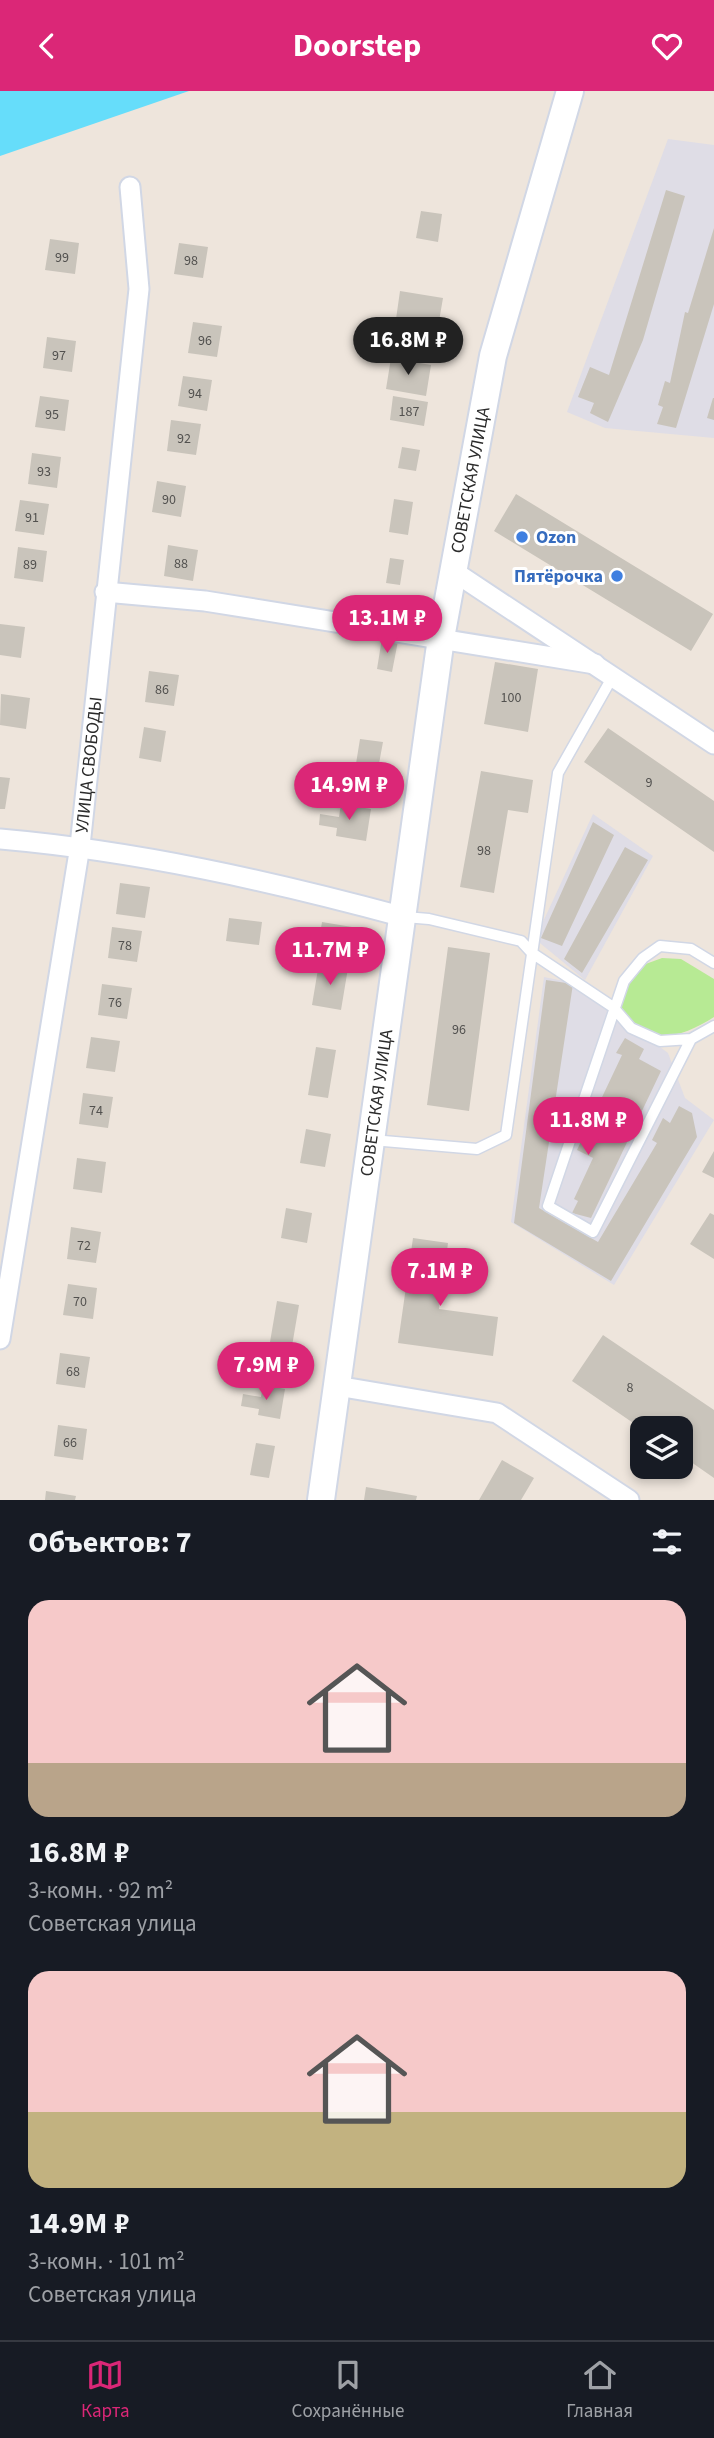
<!DOCTYPE html>
<html lang="ru">
<meta charset="utf-8">
<style>
:root{--surface:#171b24;--page:#20242c;--text:#f1f3f6;--muted:#9ea1a6;--line:#363941;--accent:#db2777}
body{margin:0;font-family:"Source Sans 3",sans-serif;background:var(--page);color:var(--text);height:100vh;display:flex;flex-direction:column;font-size:26px;white-space:nowrap}
*{box-sizing:border-box;margin:0}
p{font-size:23px;color:var(--muted)}
.icon{flex:none;width:38px;height:38px;fill:none;stroke:currentColor;stroke-width:2;stroke-linecap:round;stroke-linejoin:round}
.map{position:relative;height:1409px;overflow:hidden}
.side{display:flex;flex-direction:column;background:var(--surface);flex:1}
.side>*{flex:none}
.controls{position:absolute;left:630px;top:1325px;display:grid;gap:14px}
.controls a{display:grid;place-items:center;width:63px;height:63px;border-radius:14px;background:var(--surface);box-shadow:0 4px 10px #0003;font-size:35px}
.price{position:absolute;translate:-50% -60px;padding:0 16px;border-radius:24px;background:var(--accent);color:#fff;font-size:23px;line-height:46px;filter:drop-shadow(0 2px 4px #0008)}
.price::after{content:'';position:absolute;left:50%;top:42px;width:21px;height:16px;margin-left:-10px;background:inherit;clip-path:polygon(0 0,100% 0,50% 100%)}
.price.on{background:#222;color:#fff}
ul{padding:0;list-style:none}
li{display:grid;align-content:center;gap:14px;height:371px;padding:0 28px}
li span{display:grid;place-items:center;height:217px;border-radius:21px;color:#555}
li>.icon{margin-inline-start:auto}
span .icon{width:126px;height:126px;fill:#fffc;stroke-width:1}
li b{font-size:30px}
h2{display:flex;justify-content:space-between;align-items:center;height:84px;padding:0 28px;font-size:30px}
header{display:flex;justify-content:space-between;align-items:center;height:91px;padding:0 28px;background:var(--accent);color:#fff;font-size:32px;font-weight:700}
.menu{display:flex;justify-content:space-around;align-items:center;height:98px;border-top:2px solid var(--line);background:var(--surface);font-size:19px;color:var(--muted)}
.menu a{display:grid;justify-items:center;gap:4px}
.menu .on{color:var(--accent)}
.map>svg:first-child{display:block}
</style>
<header><svg class="icon" aria-label="back" viewBox="0 0 24 24"><path d="M15 5l-7 7 7 7"/></svg>Doorstep<svg class="icon" aria-label="heart" viewBox="0 0 24 24"><path d="M12 20l-8-8c-3-5 5-10 8-4 3-6 11-1 8 4z"/></svg></header>
<div class="map">
<svg width="714" height="1409" viewBox="0 0 714 1409">
<rect width="100%" height="100%" fill="#eee5dc"/>
<!-- industrial -->
<path fill="#dfdde6" d="M668,48L714,54V347L605,337L567,321Z
M593,723L653,765L585,889L535,848Z
M544,886L574,892L668,962L685,1007L714,1029L614,1194L511,1131Z"/>
<!-- green -->
<path fill="#b7ea94" d="M662,867L681,868L714,888V926C679,949 636,959 617,910L643,874Z"/>
<!-- water -->
<path fill="#66ddfa" d="M0,0H189L0,65Z"/>
<!-- building -->
<path fill="#c9c4bb" d="M666,99L685,105L643,249L608,331L590,322L594,312L578,306L590,276L609,284Z
M421,120L442,123L438,151L416,147Z
M714,137V213L676,337L657,333L663,316L658,314L665,290L670,292L685,221L688,222Z
M50,148L79,152L75,183L45,179Z
M179,152L208,156L203,187L174,183Z
M400,200L443,207L437,242L395,235Z
M193,231L222,235L217,266L188,262Z
M47,246L76,250L72,281L43,277Z
M391,267L431,274L426,305L386,298Z
M183,285L212,289L207,320L178,315Z
M40,305L69,309L65,340L35,336Z
M393,305L428,311L424,335L390,329Z
M713,307H714V329L707,327Z
M171,329L201,333L196,364L167,360Z
M402,356L420,359L416,380L398,377Z
M32,362L61,366L57,397L28,393Z
M157,390L186,395L181,426L152,421Z
M516,403L713,523L691,560L494,440Z
M394,408L413,411L408,444L389,441Z
M20,409L49,413L44,444L15,440Z
M168,454L198,459L193,490L164,485Z
M18,456L47,460L43,491L14,487Z
M390,467L404,469L400,494L386,492Z
M0,533L25,536L21,567L0,564Z
M382,547L398,550L392,581L377,578Z
M495,571L538,578L528,641L484,633Z
M149,580L179,584L174,615L145,611Z
M1,603L30,607L26,638L0,634Z
M144,636L166,640L161,671L139,667Z
M608,637L714,710V761L584,671Z
M360,648L383,651L376,689L354,685Z
M481,680L533,689L528,722L508,719L494,802L460,796Z
M0,686L10,687L5,718H0Z
M341,713L371,718L366,750L336,745L337,737L319,734L320,723L339,726Z
M593,731L614,744L562,855L541,847Z
M625,756L648,769L582,882L564,868Z
M120,792L150,796L145,827L116,823Z
M229,827L262,831L259,854L226,850Z
M322,831L358,837L353,868L317,861Z
M112,836L142,840L137,871L108,867Z
M448,856L490,862L469,1020L427,1014Z
M319,872L348,877L341,919L312,914Z
M546,889L573,893L539,1117L598,1151L657,1052L652,1049L663,1027L670,1032L679,1015L692,1022L697,1046L611,1190L514,1132Z
M102,893L132,897L127,928L98,924Z
M91,946L120,950L115,981L86,977Z
M625,947L644,958L639,968L661,980L591,1127L572,1122L578,1110L574,1108L593,1067L577,1059L622,964L616,962Z
M316,956L336,959L328,1007L308,1004Z
M83,1002L113,1006L108,1037L79,1033Z
M306,1038L331,1043L325,1076L300,1072Z
M714,1060V1087L702,1081Z
M77,1067L106,1071L102,1102L73,1098Z
M286,1117L312,1122L307,1152L281,1147Z
M710,1122L714,1124V1168L690,1153Z
M71,1136L101,1141L96,1172L67,1168Z
M413,1147L448,1152L439,1218L498,1226L493,1265L398,1252Z
M68,1193L97,1197L93,1228L63,1224Z
M277,1210L299,1214L292,1255L270,1251Z
M603,1244L714,1319V1387L681,1364V1337L642,1338L572,1290Z
M60,1262L90,1266L85,1297L56,1293Z
M263,1294L285,1298L280,1328L258,1324L259,1318L241,1315L243,1303L261,1306Z
M58,1334L87,1338L83,1369L54,1365Z
M256,1352L275,1355L269,1387L250,1384Z
M502,1369L534,1387L521,1409H479Z
M366,1396L417,1405L416,1409H364Z
M46,1400L76,1405L75,1409H45Z"/>
<g fill="none" stroke-linecap="round" stroke-linejoin="round">
<!-- service casing -->
<g stroke="#d1d7e5" stroke-width="13">
<path id="service" d="M405,826L429,828L521,850L532,862L613,916L631,937L660,950L691,948L714,935
M691,948L593,1141L548,1115L624,890L643,867L660,855L691,858L714,872
M372,1049L477,1058L506,1044L558,682L613,585"/>
</g>
<!-- minor casing -->
<g stroke="#d1d7e5" stroke-width="23">
<g id="minor">
<path d="M453,480L714,653"/>
<path d="M105,501L205,510L595,573"/>
<path d="M0,748C137,760 271,790 404,826"/>
<path id="s1" d="M0,1248L80,755L139,198L130,96"/>
<path d="M337,1295L497,1322L629,1409"/>
</g>
</g>
<!-- secondary casing -->
<g stroke="#d1d7e5" stroke-width="30">
<g id="secondary">
<path id="s2" d="M321,1409L441,547L493,265L570,0"/>
</g>
</g>
<!-- service -->
<use href="#service" stroke="#fff" stroke-width="10"/>
<!-- minor -->
<use href="#minor" stroke="#fff" stroke-width="19"/>
<!-- secondary -->
<use href="#secondary" stroke="#fff" stroke-width="26"/>
</g>
<!-- markers -->
<g fill="#3f7fe0" stroke="#fff" stroke-width="2.5">
<circle cx="522" cy="446" r="7"/>
<circle cx="617" cy="485" r="7"/>
</g>
<g text-anchor="middle" stroke-width="6" stroke-linejoin="round" paint-order="stroke">
<!-- number labels -->
<g font-size="14" fill="#52514f">
<text x="62" y="171">99</text>
<text x="191" y="174">98</text>
<text x="205" y="254">96</text>
<text x="59" y="269">97</text>
<text x="195" y="307">94</text>
<text x="409" y="325">187</text>
<text x="52" y="328">95</text>
<text x="184" y="352">92</text>
<text x="44" y="385">93</text>
<text x="169" y="413">90</text>
<text x="32" y="431">91</text>
<text x="181" y="477">88</text>
<text x="30" y="478">89</text>
<text x="162" y="603">86</text>
<text x="511" y="611">100</text>
<text x="649" y="696">9</text>
<text x="484" y="764">98</text>
<text x="125" y="859">78</text>
<text x="115" y="916">76</text>
<text x="459" y="943">96</text>
<text x="96" y="1024">74</text>
<text x="84" y="1159">72</text>
<text x="80" y="1215">70</text>
<text x="73" y="1285">68</text>
<text x="630" y="1301">8</text>
<text x="70" y="1356">66</text>
</g>
<!-- street labels -->
<g font-size="18" fill="#2b2b2b" stroke="#fff">
<text dy="6" stroke="none"><textPath href="#s2" startOffset="1031">СОВЕТСКАЯ УЛИЦА</textPath></text>
<text dy="6" stroke="none"><textPath href="#s1" startOffset="581">УЛИЦА СВОБОДЫ</textPath></text>
<text dy="6" stroke="none"><textPath href="#s2" startOffset="401">СОВЕТСКАЯ УЛИЦА</textPath></text>
</g>
<!-- shop labels -->
<g font-size="18" font-weight="bold" fill="#366cbe" stroke="#fff" text-anchor="start">
<text x="536" y="452">Ozon</text>
<text x="603" y="491" text-anchor="end">Пятёрочка</text>
</g>
</g>
</svg>
<div class="controls">
<a><svg class="icon" aria-label="layers" viewBox="0 0 24 24"><path d="M12 4l9 5-9 5-9-5zM3 14l9 5 9-5"/></svg></a>
</div>
<b class="price on" style="left:408px;top:286px">16.8M ₽</b>
<b class="price" style="left:387px;top:564px">13.1M ₽</b>
<b class="price" style="left:349px;top:731px">14.9M ₽</b>
<b class="price" style="left:330px;top:896px">11.7M ₽</b>
<b class="price" style="left:588px;top:1066px">11.8M ₽</b>
<b class="price" style="left:440px;top:1217px">7.1M ₽</b>
<b class="price" style="left:266px;top:1311px">7.9M ₽</b>
</div>
<section class="side">
<h2>Объектов: 7<svg class="icon" aria-label="filters" viewBox="0 0 24 24"><path d="M4 7h16M4 17h16"/><circle cx="9" cy="7" r="2"/><circle cx="15" cy="17" r="2"/></svg></h2>
<ul>
<li><span style="background:linear-gradient(#f6c9c9 75%,#b9a48a 0)"><svg class="icon" aria-label="home" viewBox="0 0 24 24"><path d="M3 11l9-7 9 7M6 9v11h12V9"/></svg></span><div><b>16.8M ₽</b><p>3-комн. · 92 m²</p><p>Советская улица</p></div></li>
<li><span style="background:linear-gradient(#f6c9c9 65%,#c2b280 0)"><svg class="icon" aria-label="home" viewBox="0 0 24 24"><path d="M3 11l9-7 9 7M6 9v11h12V9"/></svg></span><div><b>14.9M ₽</b><p>3-комн. · 101 m²</p><p>Советская улица</p></div></li>
</ul>
</section>
<nav class="menu">
<a class="on"><svg class="icon" aria-label="map" viewBox="0 0 24 24"><path d="M3 6l6-2 6 2 6-2v14l-6 2-6-2-6 2zM9 4v14M15 6v14"/></svg>Карта</a>
<a><svg class="icon" aria-label="saved" viewBox="0 0 24 24"><path d="M7 4h10v16l-5-4-5 4z"/></svg>Сохранённые</a>
<a><svg class="icon" aria-label="home" viewBox="0 0 24 24"><path d="M3 11l9-7 9 7M6 9v11h12V9"/></svg>Главная</a>
</nav>
